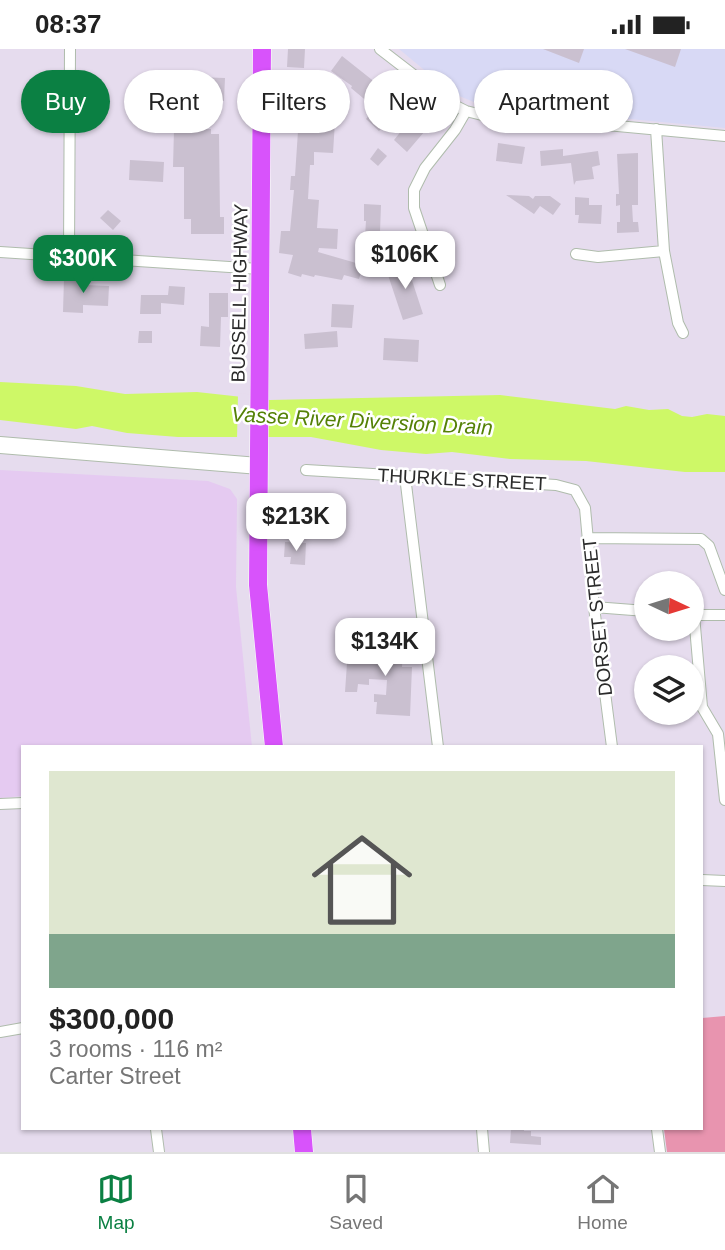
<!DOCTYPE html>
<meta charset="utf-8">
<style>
:root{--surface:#fff;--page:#f2f2f2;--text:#222;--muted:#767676;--line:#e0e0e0;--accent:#0b8043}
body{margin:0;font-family:Helvetica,sans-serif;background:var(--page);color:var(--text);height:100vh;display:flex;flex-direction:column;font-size:26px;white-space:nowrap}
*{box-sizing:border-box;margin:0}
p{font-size:23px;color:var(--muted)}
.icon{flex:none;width:38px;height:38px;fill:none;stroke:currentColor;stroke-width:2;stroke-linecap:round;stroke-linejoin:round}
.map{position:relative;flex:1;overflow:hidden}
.side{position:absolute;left:21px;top:696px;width:682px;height:385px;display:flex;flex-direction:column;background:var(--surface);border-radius:0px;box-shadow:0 2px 5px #0004}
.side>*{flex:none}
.banner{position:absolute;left:21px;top:21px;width:684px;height:63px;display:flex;gap:14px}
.needle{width:46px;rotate:94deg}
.controls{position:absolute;left:634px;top:522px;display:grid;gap:14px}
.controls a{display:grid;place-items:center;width:70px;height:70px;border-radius:50%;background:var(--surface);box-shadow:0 2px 5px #0004;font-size:35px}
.price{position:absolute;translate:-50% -60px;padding:0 16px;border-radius:14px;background:#fff;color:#222;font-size:23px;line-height:46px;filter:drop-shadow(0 2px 4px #0008)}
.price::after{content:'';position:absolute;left:50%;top:42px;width:21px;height:16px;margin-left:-10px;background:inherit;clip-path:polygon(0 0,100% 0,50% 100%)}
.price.selected{background:var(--accent);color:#fff}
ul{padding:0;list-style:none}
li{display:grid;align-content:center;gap:14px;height:371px;padding:0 28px}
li+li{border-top:2px solid var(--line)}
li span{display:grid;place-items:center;height:217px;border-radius:0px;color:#555}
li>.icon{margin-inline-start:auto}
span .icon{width:126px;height:126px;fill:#fffc;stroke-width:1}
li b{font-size:30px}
.pill{padding:0 24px;border-radius:32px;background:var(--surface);box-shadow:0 2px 5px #0004;font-size:24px;line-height:63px}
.pill.selected{background:var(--accent);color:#fff}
.status{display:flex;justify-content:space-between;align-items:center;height:49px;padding:0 35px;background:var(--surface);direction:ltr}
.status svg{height:19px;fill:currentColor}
.dock{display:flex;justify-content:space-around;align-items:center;height:98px;border-top:2px solid var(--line);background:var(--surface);font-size:19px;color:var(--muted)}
.dock a{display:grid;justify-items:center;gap:4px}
.dock .selected{color:var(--accent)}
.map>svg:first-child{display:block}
</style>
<div class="status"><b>08:37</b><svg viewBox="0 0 49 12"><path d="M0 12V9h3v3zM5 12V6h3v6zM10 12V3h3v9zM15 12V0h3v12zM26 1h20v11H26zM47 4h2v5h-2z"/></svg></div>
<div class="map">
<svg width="725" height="1103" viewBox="0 0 725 1103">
<rect width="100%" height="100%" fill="#e6dcee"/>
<!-- education -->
<path fill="#e5caf1" d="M0,421L208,432L230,440L237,450L236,538L252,698H23V747L0,749Z"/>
<!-- medical -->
<path fill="#d8d9f5" d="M399,0H725V79L481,56L452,44Z"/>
<!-- green -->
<path fill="#e894af" d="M725,967V1103H667L664,1080H702V969Z"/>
<!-- water -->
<path fill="#cef867" d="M0,333L76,337L125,345L197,343L270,351L500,346L615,360L626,357L649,361L668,360L682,367L692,368L707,365L725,367V423H685L586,412L510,410L452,403L426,405L381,401L311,388H178L127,384L92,377L76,380L0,371Z"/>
<!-- pier -->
<path fill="#e6dcee" d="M238,344L266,347L265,392L237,391Z"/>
<!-- building -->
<path fill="#cac0d0" d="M288,0H305L304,19L287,18Z
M543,0H584L579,14Z
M625,0H681L675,18Z
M342,7L376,34L372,39L387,52L396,41L420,62L424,58L436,69L407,103L394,91L402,81L389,70L379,82L366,70L375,59L351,39L352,37L331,22Z
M197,28L225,29L224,52L196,50Z
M290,33L309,35L307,54L336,56L333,104L314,103V116H310L308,150L319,151L317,179L338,180L337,200L319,199L318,203L363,216L359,230L344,226L342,231L315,226L314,228L302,225L301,228L288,224L293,206L279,204L281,182H290L294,141H290L291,127H295L298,82L288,81Z
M503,36L522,37L521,51L503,50Z
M174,80H211V85H219L220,168H224V185H191V170H184V118H173Z
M498,94L525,98L522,115L496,112Z
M378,99L387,107L378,117L370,110Z
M563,100V107L598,102L600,116L592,118L594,130L576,132L574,136L571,114L541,117L540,102Z
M638,104V156H632L633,173H638L639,183L617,184V173H620V156L616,157V145H619L617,105Z
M130,111L164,113L163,133L129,131Z
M506,146L529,147L533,150L535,147H550L561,155L553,166L540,157L534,165Z
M575,148L589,149V156H602L601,175L578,174L579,166H575Z
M364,155L381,156L380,183L391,184L389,204L364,202L366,172H364Z
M108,161L121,172L113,181L100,169Z
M406,213L423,265L403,271L386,220Z
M64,229H84V236L109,237L108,257L83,256V264L63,263Z
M169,237L185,238L184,256L161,254V265H140L141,246H168Z
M209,244H228V268H221L220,298L200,297L201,277L209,278Z
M332,255L354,256L352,279L331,278Z
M139,282H152V294H138Z
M337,282L338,298L305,300L304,285Z
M384,289L419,291L418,313L383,311Z
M285,493L306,494L305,516L290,515L291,508H284Z
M380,586L396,587V598H403L402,618H412L410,667L376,665L377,653H374V645L386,646L387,631L369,630V636L358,635L357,643H345L347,614L374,615L375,600H379Z
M511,1080H524V1082H531V1087L541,1088V1096L510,1094Z"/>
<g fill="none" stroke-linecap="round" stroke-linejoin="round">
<!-- street casing -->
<g stroke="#afbcac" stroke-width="12">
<path id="street" d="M380,0L450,54L466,62L494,69L553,71L725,87
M656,80L664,202L678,274L683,284
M0,203L261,220
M576,205L598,208L664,202
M69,209L70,0
M440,236L414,159V141L425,119L455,81L466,62
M306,421L556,436L575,441L585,459L594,558L612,698
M405,427L438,698
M587,489L701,490L709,497L725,541
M594,558L646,562
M691,566H725
M694,566L702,658L718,685L725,751
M0,755L23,754
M702,831L725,832
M0,983L23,979
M156,1080L159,1103
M482,1080L484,1103
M657,1080L660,1103"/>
</g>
<!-- secondary casing -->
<g stroke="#afbcac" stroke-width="18">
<path id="secondary" d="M0,396L259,417"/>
</g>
<!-- primary casing -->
<g stroke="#fff" stroke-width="19">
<path id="primary" d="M262,0L258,536L274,698
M302,1080L304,1103"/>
</g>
<!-- street -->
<use href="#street" stroke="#fff" stroke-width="10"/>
<!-- secondary -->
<use href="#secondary" stroke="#fff" stroke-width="16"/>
<!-- primary -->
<use href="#primary" stroke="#d853fb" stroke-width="18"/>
</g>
<g text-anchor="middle" stroke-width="5" stroke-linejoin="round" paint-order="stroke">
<!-- street labels -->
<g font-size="19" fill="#2b2b2b" stroke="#fff">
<text transform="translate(239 244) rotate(-89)" y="7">BUSSELL HIGHWAY</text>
<text transform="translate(462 430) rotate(3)" y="7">THURKLE STREET</text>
<text transform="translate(597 568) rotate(-96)" y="7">DORSET STREET</text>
</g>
<!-- water labels -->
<g font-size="21" font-style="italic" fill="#548106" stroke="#fff">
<text transform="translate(362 372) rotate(3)" y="7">Vasse River Diversion Drain</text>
</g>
</g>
</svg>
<div class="controls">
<a><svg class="needle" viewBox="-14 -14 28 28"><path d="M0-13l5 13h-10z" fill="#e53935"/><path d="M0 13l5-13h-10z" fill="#767676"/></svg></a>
<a><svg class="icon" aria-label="layers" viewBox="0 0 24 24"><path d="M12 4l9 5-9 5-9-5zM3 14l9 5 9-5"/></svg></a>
</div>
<b class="price" style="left:405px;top:242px">$106K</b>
<b class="price selected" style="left:83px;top:246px">$300K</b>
<b class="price" style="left:296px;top:504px">$213K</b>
<b class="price" style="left:385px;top:629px">$134K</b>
<div class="banner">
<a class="pill selected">Buy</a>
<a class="pill">Rent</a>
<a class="pill">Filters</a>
<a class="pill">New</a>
<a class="pill">Apartment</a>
</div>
<section class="side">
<ul>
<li><span style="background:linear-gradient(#dfe7d0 75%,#7fa58c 0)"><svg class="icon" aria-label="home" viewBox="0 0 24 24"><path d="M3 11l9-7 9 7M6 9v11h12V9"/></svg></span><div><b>$300,000</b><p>3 rooms · 116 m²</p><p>Carter Street</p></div></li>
</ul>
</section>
</div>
<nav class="dock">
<a class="selected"><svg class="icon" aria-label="map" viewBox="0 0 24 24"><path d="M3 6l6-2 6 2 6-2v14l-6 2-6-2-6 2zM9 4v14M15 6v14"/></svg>Map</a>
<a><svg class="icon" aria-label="saved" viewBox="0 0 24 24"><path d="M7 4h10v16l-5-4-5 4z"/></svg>Saved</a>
<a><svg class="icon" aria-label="home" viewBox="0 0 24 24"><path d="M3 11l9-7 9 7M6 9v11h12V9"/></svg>Home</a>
</nav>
